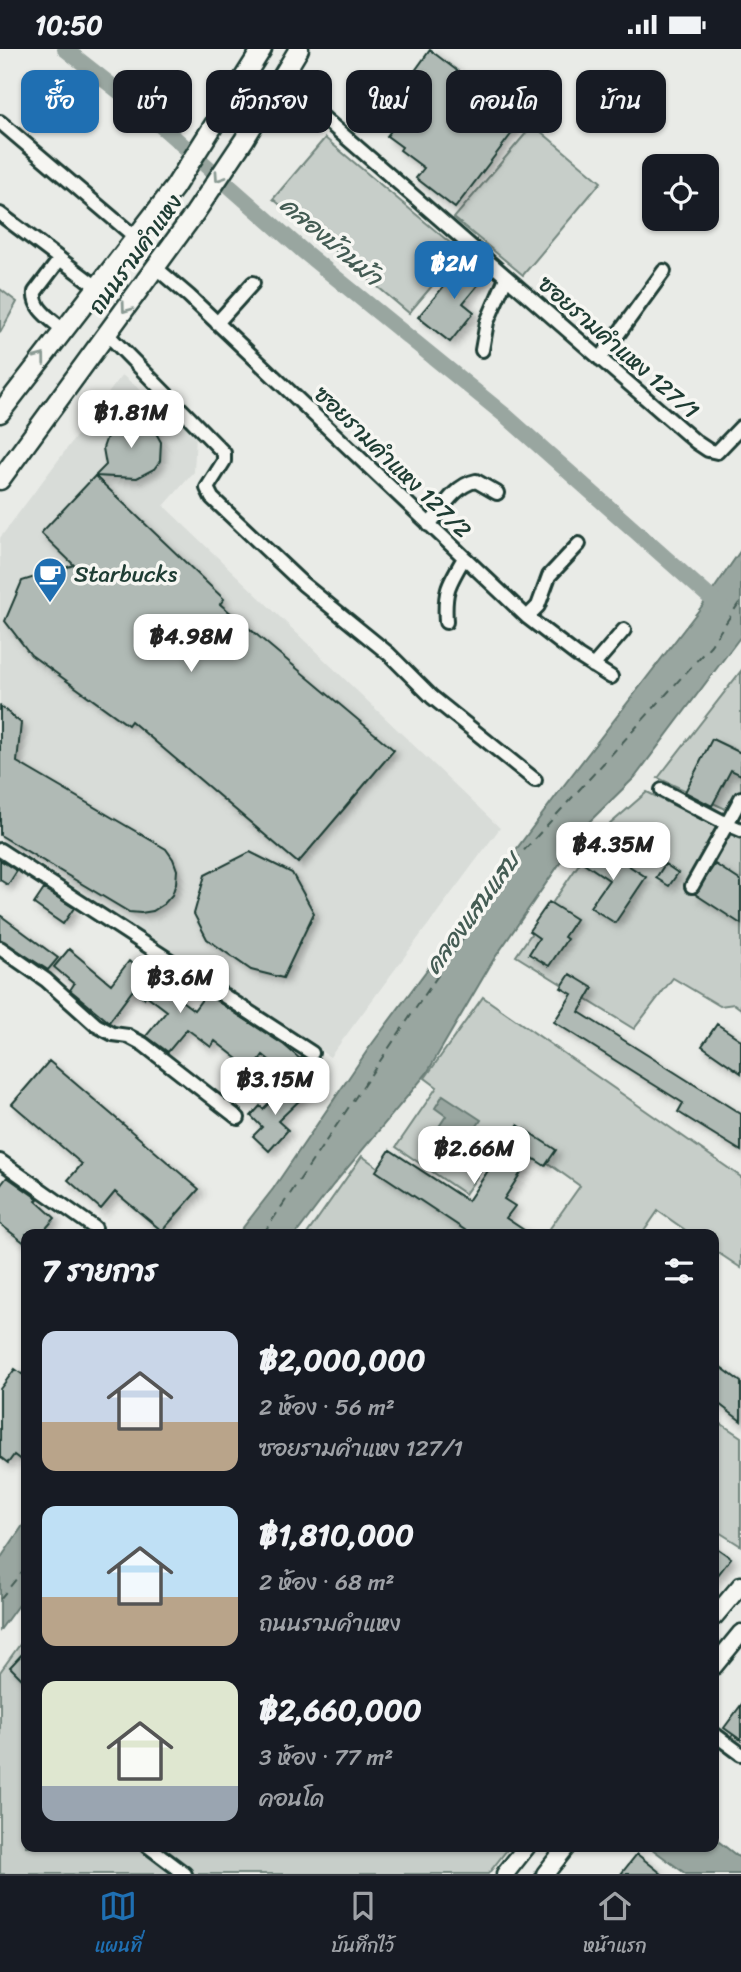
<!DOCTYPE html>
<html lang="th">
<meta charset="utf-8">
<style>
:root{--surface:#171b24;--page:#242831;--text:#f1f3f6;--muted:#9ea1a6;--line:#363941;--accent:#1f6fb2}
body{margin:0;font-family:Sriracha,"Playpen Sans Thai",sans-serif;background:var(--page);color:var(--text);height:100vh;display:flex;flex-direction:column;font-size:26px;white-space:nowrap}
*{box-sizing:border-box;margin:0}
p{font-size:23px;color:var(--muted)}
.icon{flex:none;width:38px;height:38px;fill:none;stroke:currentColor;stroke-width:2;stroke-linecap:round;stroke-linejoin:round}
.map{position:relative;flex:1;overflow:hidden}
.side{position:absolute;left:21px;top:1180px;width:698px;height:623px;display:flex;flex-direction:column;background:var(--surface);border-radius:14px;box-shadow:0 2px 5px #0004}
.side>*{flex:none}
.guide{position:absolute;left:21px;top:21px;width:700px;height:63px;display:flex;gap:14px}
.controls{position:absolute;left:642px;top:105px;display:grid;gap:14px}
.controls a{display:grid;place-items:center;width:77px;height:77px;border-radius:14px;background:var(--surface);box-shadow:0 2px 5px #0004;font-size:35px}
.price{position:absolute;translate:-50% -60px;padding:0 16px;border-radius:14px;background:#fff;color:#222;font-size:23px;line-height:46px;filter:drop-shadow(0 2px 4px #0008)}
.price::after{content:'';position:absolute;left:50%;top:42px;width:21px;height:16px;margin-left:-10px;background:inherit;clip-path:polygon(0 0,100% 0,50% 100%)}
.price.current{background:var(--accent);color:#fff}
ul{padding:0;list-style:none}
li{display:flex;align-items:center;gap:21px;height:175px;padding:0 21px}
li span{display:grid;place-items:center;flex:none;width:196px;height:140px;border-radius:14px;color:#555}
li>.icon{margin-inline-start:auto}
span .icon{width:84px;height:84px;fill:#fffc;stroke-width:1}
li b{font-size:30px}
h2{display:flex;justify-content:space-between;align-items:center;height:84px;padding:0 21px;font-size:30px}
.pill{padding:0 24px;border-radius:14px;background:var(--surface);box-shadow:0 2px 5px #0004;font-size:24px;line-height:63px}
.pill.current{background:var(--accent);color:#fff}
.status{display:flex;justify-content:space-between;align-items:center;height:49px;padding:0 35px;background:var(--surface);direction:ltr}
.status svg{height:19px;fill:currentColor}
.dock{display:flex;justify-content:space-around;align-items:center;height:98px;border-top:2px solid var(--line);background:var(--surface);font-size:19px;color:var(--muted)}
.dock a{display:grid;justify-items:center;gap:4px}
.dock .current{color:var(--accent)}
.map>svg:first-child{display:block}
</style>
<div class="status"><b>10:50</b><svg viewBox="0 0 49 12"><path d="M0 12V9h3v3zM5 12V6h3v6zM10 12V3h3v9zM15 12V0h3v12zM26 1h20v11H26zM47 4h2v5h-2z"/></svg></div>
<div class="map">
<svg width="741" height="1825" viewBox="0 0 741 1825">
<defs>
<filter id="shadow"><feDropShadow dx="4.5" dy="4.5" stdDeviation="3.5" flood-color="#0004"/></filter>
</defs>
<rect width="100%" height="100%" fill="#e9ebe7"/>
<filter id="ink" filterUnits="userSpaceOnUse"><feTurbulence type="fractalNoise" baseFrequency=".0143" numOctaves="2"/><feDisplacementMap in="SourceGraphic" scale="14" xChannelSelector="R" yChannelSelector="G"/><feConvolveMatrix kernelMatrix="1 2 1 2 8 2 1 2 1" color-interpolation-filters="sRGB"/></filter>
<g filter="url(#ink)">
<!-- built -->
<path fill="#d8dcd8" d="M122,326L196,386L194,423L164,457L500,779L330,1008L0,789V489Z"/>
<!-- green -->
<path fill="#c7cec9" stroke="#73867e" stroke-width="2" d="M533,76L601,133L523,226L454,169Z
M325,89L461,203L409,264L273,150Z
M0,240L17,253L0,284Z
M741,622V767L658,729Z
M647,743L741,790V960L734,955L720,957L673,929L634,980L516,907L601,783Z
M483,948L741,1128V1219L714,1201V1185H691L658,1162L642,1185H546L580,1137L507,1085L465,1145L396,1098L437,1038L425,1029Z
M362,1107L473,1185H307Z
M714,1370L741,1388V1497L714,1480Z
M26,1587V1797H510L488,1825H0V1623Z"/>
<!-- water -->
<path fill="#99a6a0" stroke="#687c75" stroke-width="2" d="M741,501V587L635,728L587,775L494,910L427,1024L333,1136L296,1185H238L273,1140L369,999L561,740L702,557Z
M443,1046L481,1071L450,1117L424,1100L446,1067L435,1059Z
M26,1472V1545L0,1581V1510Z
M714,1789L741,1810V1825H686L648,1797H714Z"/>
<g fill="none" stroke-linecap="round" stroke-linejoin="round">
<!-- canal -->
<path stroke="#99a6a0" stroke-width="16" d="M65,0L144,62L303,202L507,368L723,560"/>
<!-- ferry -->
<path stroke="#445c54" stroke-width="2" stroke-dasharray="9 7" stroke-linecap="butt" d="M263,1185L518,808L711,596L741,551
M0,1550L26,1518"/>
</g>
<!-- building -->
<path fill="#b0bab5" stroke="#1f3d34" stroke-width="2" filter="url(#shadow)" d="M430,1L522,71L455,159L416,129L424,119L400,101L402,98L387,87L393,79L378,67L399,37L397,35L404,26L409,30Z
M468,208L487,225L463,254L474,263L450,293L418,268Z
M134,370L152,377L161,393L160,412L154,420L137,429L95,427L106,416L103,399L109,382L125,371Z
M95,427L224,550L220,555L394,701L298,814L131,672L128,676L31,606L5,572L22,532L74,516L41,484Z
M0,657L21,674L17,713L166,800L173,810L177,821L176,834L172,846L164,855L153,862L141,864L129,863L0,786Z
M712,690L741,704V726L731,721L712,757L685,743Z
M594,794L646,828L615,874L590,858L609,831L581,812Z
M250,803L292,824L314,864L283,929L251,921L207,890L194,865L205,826Z
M0,811L17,822L8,836L0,831Z
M665,815L678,824L669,837L656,829Z
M715,815L741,832V875L695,845Z
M44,840L74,859L63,875L34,855Z
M549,853L576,870L564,888L567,890L549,917L529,905L539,889L529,882Z
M0,866L58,909L48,921L0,890Z
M69,900L111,935L129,912L176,945L175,947L194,961L206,945L284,996L300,1010L302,1008L314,1012L295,1032L263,1006L252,1021L215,992L211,998L187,980L168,1003L146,987L167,962L146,946L144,949L133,941L109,973L70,941L74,935L54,918Z
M570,925L593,939L579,963L741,1065V1102L678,1063L683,1054L554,973L572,945L561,939Z
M717,975L741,991V1024L702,997Z
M49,1012L199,1140L162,1182L115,1143L101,1160L68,1131L82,1115L12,1055Z
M289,1034L303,1048L278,1072L288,1081L269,1102L253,1087L262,1078L251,1067L260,1057L263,1060Z
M518,1076L556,1101L545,1117L531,1108L504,1150L515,1157L506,1169L530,1185H471L376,1122L390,1101L468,1152Z
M7,1128L38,1150L36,1152L55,1169L41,1185H26V1195L0,1175V1137Z
M714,1313L741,1333V1372L714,1351Z
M15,1320L26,1328V1415L14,1406L8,1414L0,1408V1340Z
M714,1497L731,1509L714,1531Z
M26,1601V1634L10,1618Z
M741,1656V1691L724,1679Z
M637,1805L662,1825H621Z"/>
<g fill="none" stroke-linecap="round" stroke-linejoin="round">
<!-- minor casing -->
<g stroke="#1f3d34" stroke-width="18">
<path id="minor" d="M280,31L696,393L708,401L717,403L741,378
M0,73L135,188
M0,165L97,238
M60,210L35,243C33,260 51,270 62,280
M155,218L189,247L527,568L578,607L611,628
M217,274L253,234
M107,285L224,404V412L207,439L212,449L303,535L389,605L432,648L535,731
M482,301L487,273L506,229
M600,310L664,222
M429,476C442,460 455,436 476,432L497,444
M527,568L538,557L549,527L579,495
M446,573C444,542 448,536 464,509
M593,617L624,581
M662,741L727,775L741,749
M0,801L312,1004
M692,837L727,775L741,781
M0,899L46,931L96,976L113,985L128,987L143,995L238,1069
M0,1112L95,1179
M714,1685L741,1705
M148,1797L185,1825"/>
</g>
<!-- secondary casing -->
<g stroke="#1f3d34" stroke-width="21">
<path id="secondary" d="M714,1568L741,1536
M714,1617L741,1584
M505,1825L527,1797
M545,1825L567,1797"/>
</g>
<!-- primary casing -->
<g stroke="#1f3d34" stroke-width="23">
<path id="primary" d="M0,364L174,139L262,0
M0,431L195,164L244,91L299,0"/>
</g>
<!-- minor -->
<use href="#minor" stroke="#f6f6f2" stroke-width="12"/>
<!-- secondary -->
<use href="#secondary" stroke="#f6f6f2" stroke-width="16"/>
<!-- primary -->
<use href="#primary" stroke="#f6f6f2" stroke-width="18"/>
</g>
<!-- one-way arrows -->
<defs><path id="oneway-chevron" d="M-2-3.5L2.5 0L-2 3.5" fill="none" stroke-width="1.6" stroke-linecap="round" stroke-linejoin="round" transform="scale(1.75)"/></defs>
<g stroke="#8a9a93">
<use href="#oneway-chevron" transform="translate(219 128) rotate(124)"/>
<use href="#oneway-chevron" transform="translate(126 259) rotate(126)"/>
<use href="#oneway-chevron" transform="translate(41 309) rotate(-53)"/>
</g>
</g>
<!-- icons -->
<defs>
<g id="cafe-pin" transform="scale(1.75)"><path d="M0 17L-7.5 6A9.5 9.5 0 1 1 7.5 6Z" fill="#1f6fb2" stroke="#f6f6f2"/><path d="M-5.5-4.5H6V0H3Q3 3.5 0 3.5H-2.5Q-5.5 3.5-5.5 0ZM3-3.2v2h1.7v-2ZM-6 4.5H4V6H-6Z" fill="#fff"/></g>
</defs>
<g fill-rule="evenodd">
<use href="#cafe-pin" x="50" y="525"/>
</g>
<g text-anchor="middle" stroke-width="7" stroke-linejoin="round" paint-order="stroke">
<!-- street labels -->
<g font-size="23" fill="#1f3d34" stroke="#f6f6f2">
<text transform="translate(135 205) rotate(-54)" y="8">ถนนรามคำแหง</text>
<text transform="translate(619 298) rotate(41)" y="8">ซอยรามคำแหง 127/1</text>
<text transform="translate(393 413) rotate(44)" y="8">ซอยรามคำแหง 127/2</text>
</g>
<!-- poi labels -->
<g font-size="23" fill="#1f3d34" stroke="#f6f6f2" text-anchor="start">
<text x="74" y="533">Starbucks</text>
</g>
<!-- water labels -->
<g font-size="24" font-style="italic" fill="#445c54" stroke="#f6f6f2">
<text transform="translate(331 192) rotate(40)" y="8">คลองบ้านม้า</text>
<text transform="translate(472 864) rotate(-54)" y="8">คลองแสนแสบ</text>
</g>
</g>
</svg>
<div class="controls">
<a><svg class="icon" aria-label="locate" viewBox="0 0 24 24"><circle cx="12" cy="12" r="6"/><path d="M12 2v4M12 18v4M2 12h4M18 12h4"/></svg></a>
</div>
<b class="price current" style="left:454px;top:252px">฿2M</b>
<b class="price" style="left:131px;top:401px">฿1.81M</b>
<b class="price" style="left:191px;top:625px">฿4.98M</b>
<b class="price" style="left:613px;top:833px">฿4.35M</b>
<b class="price" style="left:180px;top:966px">฿3.6M</b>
<b class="price" style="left:275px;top:1068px">฿3.15M</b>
<b class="price" style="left:474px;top:1137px">฿2.66M</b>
<div class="guide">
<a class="pill current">ซื้อ</a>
<a class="pill">เช่า</a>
<a class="pill">ตัวกรอง</a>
<a class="pill">ใหม่</a>
<a class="pill">คอนโด</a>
<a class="pill">บ้าน</a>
</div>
<section class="side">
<h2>7 รายการ<svg class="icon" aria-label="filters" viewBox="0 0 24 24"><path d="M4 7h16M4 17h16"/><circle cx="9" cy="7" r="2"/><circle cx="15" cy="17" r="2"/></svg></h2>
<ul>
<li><span style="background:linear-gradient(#c9d6e8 65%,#b9a48a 0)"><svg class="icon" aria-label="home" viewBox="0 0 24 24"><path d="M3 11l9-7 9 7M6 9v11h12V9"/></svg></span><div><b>฿2,000,000</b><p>2 ห้อง · 56 m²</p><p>ซอยรามคำแหง 127/1</p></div></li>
<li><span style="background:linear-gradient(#bfe0f5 65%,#b9a48a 0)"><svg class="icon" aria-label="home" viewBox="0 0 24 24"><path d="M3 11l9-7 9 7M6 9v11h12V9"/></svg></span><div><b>฿1,810,000</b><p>2 ห้อง · 68 m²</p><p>ถนนรามคำแหง</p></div></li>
<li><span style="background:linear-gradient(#dfe7d0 75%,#9aa5b1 0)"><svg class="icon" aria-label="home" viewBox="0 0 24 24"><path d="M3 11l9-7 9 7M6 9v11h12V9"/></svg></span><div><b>฿2,660,000</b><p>3 ห้อง · 77 m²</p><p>คอนโด</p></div></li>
</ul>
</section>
</div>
<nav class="dock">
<a class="current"><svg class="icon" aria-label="map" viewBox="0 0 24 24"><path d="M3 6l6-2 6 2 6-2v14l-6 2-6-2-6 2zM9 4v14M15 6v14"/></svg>แผนที่</a>
<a><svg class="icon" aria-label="saved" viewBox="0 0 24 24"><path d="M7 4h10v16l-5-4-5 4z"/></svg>บันทึกไว้</a>
<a><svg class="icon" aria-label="home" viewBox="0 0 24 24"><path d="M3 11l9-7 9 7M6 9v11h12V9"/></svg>หน้าแรก</a>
</nav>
